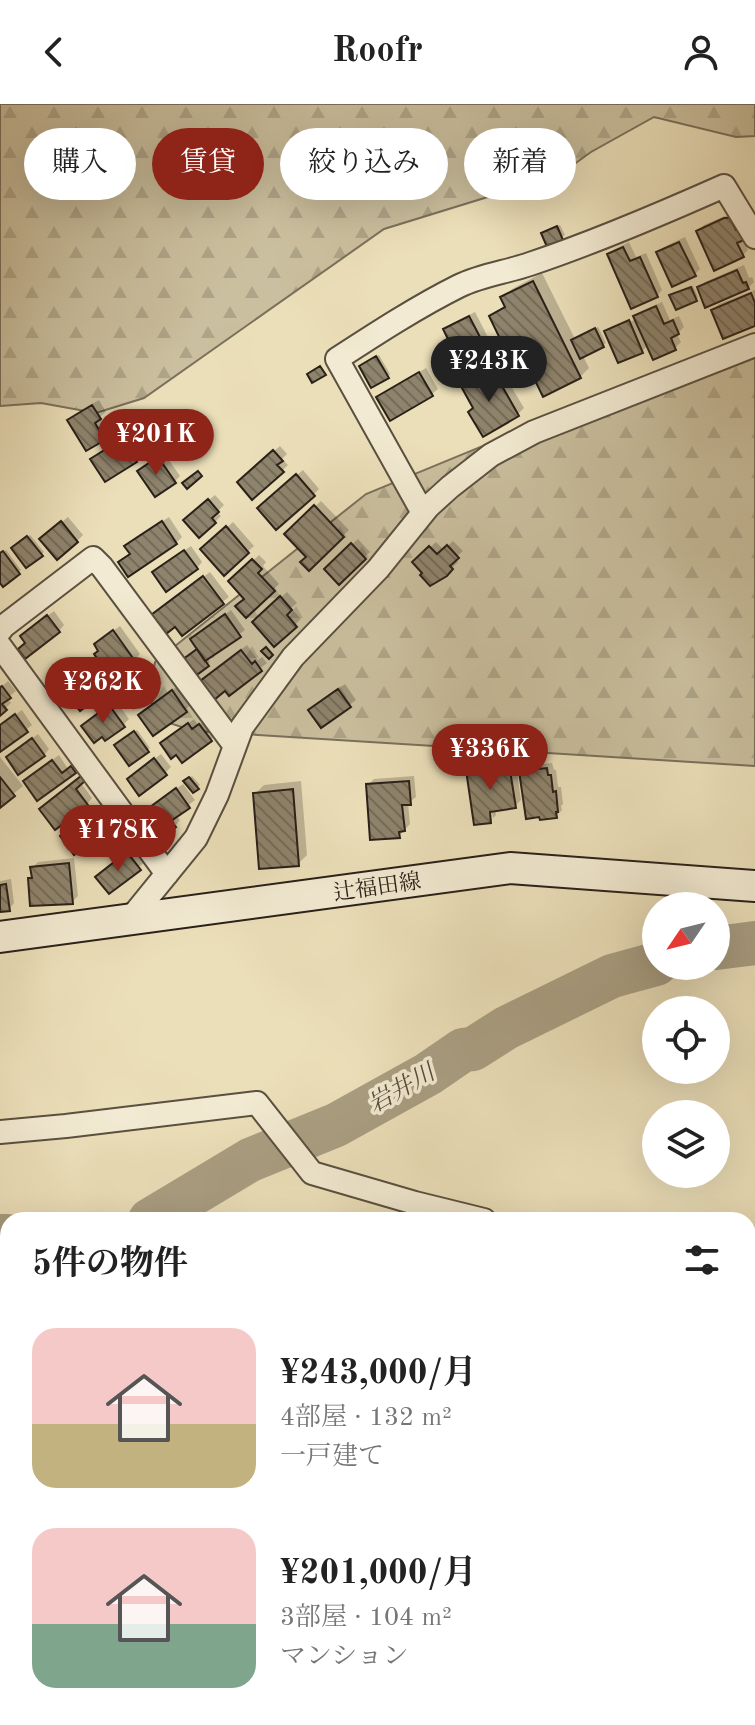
<!DOCTYPE html>
<html lang="ja">
<meta charset="utf-8">
<style>
:root{--surface:#fff;--page:#f6f6f6;--text:#222;--muted:#767676;--accent:#8f2418}
body{margin:0;font-family:"Old Standard TT","Noto Serif JP",serif;background:var(--page);color:var(--text);height:100vh;display:flex;flex-direction:column;font-size:30px;white-space:nowrap}
*{box-sizing:border-box;margin:0}
p{font-size:26px;color:var(--muted)}
.icon{flex:none;width:44px;height:44px;fill:none;stroke:currentColor;stroke-width:2;stroke-linecap:round;stroke-linejoin:round}
.map{position:relative;flex:1;overflow:hidden}
.sheet{position:absolute;left:0px;top:1108px;width:756px;height:514px;display:flex;flex-direction:column;background:var(--surface);border-radius:24px 24px 0 0;box-shadow:0 8px 32px #0002}
.sheet>*{flex:none}
.guide{position:absolute;left:24px;top:24px;width:708px;height:72px;display:flex;gap:16px}
.needle{width:52px;rotate:235deg}
.tools{position:absolute;left:642px;top:788px;display:grid;gap:16px}
.tools a{display:grid;place-items:center;width:88px;height:88px;border-radius:50%;background:var(--surface);box-shadow:0 8px 32px #0002;font-size:40px}
.price{position:absolute;translate:-50% -68px;padding:0 18px;border-radius:28px;background:var(--accent);color:#fff;font-size:26px;line-height:52px;filter:drop-shadow(0 2px 4px #0008)}
.price::after{content:'';position:absolute;left:50%;top:48px;width:24px;height:18px;margin-left:-12px;background:inherit;clip-path:polygon(0 0,100% 0,50% 100%)}
.price.current{background:#222;color:#fff}
ul{padding:0;list-style:none}
li{display:flex;align-items:center;gap:24px;height:200px;padding:0 32px}
li span{display:grid;place-items:center;flex:none;width:224px;height:160px;border-radius:24px;color:#555}
li>.icon{margin-inline-start:auto}
span .icon{width:96px;height:96px;fill:#fffc;stroke-width:1}
li b{font-size:34px}
h2{display:flex;justify-content:space-between;align-items:center;height:96px;padding:0 32px;font-size:34px}
.tag{padding:0 28px;border-radius:36px;background:var(--surface);box-shadow:0 8px 32px #0002;font-size:28px;line-height:72px}
.tag.current{background:var(--accent);color:#fff}
header{display:flex;justify-content:space-between;align-items:center;height:104px;padding:0 32px;background:var(--surface);font-size:36px;font-weight:600}
.map>svg:first-child{display:block}
</style>
<header><svg class="icon" aria-label="back" viewBox="0 0 24 24"><path d="M15 5l-7 7 7 7"/></svg>Roofr<svg class="icon" aria-label="person" viewBox="0 0 24 24"><circle cx="12" cy="8" r="4"/><path d="M4 21q1-7 8-7t8 7"/></svg></header>
<div class="map">
<svg width="755" height="1621" viewBox="0 0 755 1621">
<defs>
<pattern id="forest-firs" width="22" height="20" patternUnits="userSpaceOnUse" patternTransform="scale(2)"><rect width="22" height="20" fill="#cabf9e"/><path d="M5 1l3.5 6h-7zM16 11l3.5 6h-7z" fill="#aea487"/></pattern>
<pattern id="building-back-hatch" width="6" height="6" patternUnits="userSpaceOnUse" patternTransform="scale(2)"><rect width="6" height="6" fill="#8e836c"/><path d="M-1 5l2 2M0 0l6 6M5-1l2 2" fill="none" stroke="#746b58"/></pattern>
</defs>
<rect width="100%" height="100%" fill="#ebdfb9"/>
<filter id="stains"><feTurbulence type="fractalNoise" baseFrequency=".0025" numOctaves="4"/><feColorMatrix values="0 0 0 0 .2 0 0 0 0 .09 0 0 0 0 .02 0 0 0 .5 -.17"/></filter>
<radialGradient id="worn" r=".72"><stop offset=".6" stop-color="#630" stop-opacity="0"/><stop offset="1" stop-color="#630" stop-opacity=".3"/></radialGradient>
<!-- forest -->
<path fill="url(#forest-firs)" stroke="#7a705b" stroke-width="2" d="M0,0H755V32L736,33L654,13L591,48L559,71L384,125L144,294L96,309L41,299L0,302Z
M755,230V662L194,627L157,615L149,591L155,558L366,390Z"/>
<!-- shadow -->
<path fill="#0003" d="M732,109L748,146L742,152L698,127L704,121Z
M560,121L565,131L548,140L543,129Z
M685,133L700,165L695,170L658,149L664,143Z
M629,138L636,153L646,149L662,186L657,192L609,150L615,145Z
M744,161L749,174L752,173L754,178L748,184L699,183L705,178Z
M542,169L575,235L598,223L606,239L583,252L589,264L580,273L532,266L491,212L506,200L503,194L512,185Z
M693,182L698,193L696,195L674,190Z
M755,186V220L713,206L719,200Z
M662,198L670,216L679,212L684,223L677,230L681,238L675,244L648,241L642,247L606,227L611,223V226L639,214L637,211L642,207Z
M475,208L496,249L490,255L445,226L451,220Z
M379,251L390,270L388,273L364,260Z
M499,262L524,304L518,310L484,330L475,303L465,284L470,278Z
M426,264L438,285L432,290L391,314L379,294L385,288Z
M99,296L106,308L100,313L110,328L104,334L86,345L69,316L75,310Z
M129,331L141,351L135,357L93,355L99,349Z
M280,342L287,350L282,355L288,361L282,367L245,372Z
M164,349L180,372L174,378L146,362Z
M303,366L319,385L313,391L265,399Z
M215,391L224,401L217,408L221,412L215,418L192,410Z
M321,397L349,426L309,465L308,453L286,430Z
M68,413L83,431L77,437L48,429Z
M169,413L182,433L176,439L131,449L133,437Z
M233,418L254,442L224,469L203,445Z
M30,431L44,448L27,462L13,444Z
M358,435L370,448L339,478L326,465Z
M453,437L463,447L454,455L458,458L445,471L425,469L415,458L436,438L444,446Z
M191,442L202,458L197,464L161,463Z
M6,446L21,466L3,480L0,476V451Z
M259,451L266,458L263,462L279,480L246,511V495L231,477Z
M210,468L229,493L182,529L160,506Z
M287,488L297,499L291,504L301,515L274,541L254,518Z
M231,506L245,526L207,554L210,558L194,570L199,545L192,535Z
M54,507L64,521L59,527L27,538L28,526Z
M120,522L140,550L134,556L100,547L102,535Z
M247,541L258,556L262,553L267,559L229,589L208,571Z
M147,558L162,579L134,601L125,574Z
M96,563L110,580L80,604L72,581Z
M8,577L16,587L7,594L11,599L0,609V584Z
M345,580L356,596L322,621L316,600Z
M178,582L192,600L154,629L146,605Z
M116,597L129,615L123,621L90,617Z
M22,606L32,621L0,646V621Z
M194,615L198,621L206,616L216,630L211,636L168,634Z
M137,626L150,644L147,646L119,639Z
M38,630L49,645L44,651L14,648Z
M161,650L171,663L165,669L135,670Z
M59,651L68,665L77,658L80,661L38,694L31,671Z
M0,653L23,682L0,701Z
M515,655L521,696L515,702L495,705L496,711L493,714L490,698H486L489,715H492L490,717L475,719L468,667L474,661Z
M552,659L554,666H556L558,683H561L563,700L561,702L562,706L556,712L521,668L527,662Z
M88,668L90,670L81,679L92,694L87,700L47,699Z
M192,672L200,681L193,687L186,677Z
M414,672L416,693L408,699L410,720L399,732L368,681L374,675Z
M301,677L307,751L298,760L255,690L264,681Z
M183,680L195,696L176,711L180,716L175,722L154,700Z
M99,703L111,718L105,724L68,726Z
M120,726L128,737L125,739L108,734Z
M134,744L145,758L109,787L104,767Z
M74,754L78,792L72,798L30,775L33,771L32,764L38,758Z
M11,775L14,799L9,805L0,806V777Z"/>
<g fill="none" stroke-linecap="round" stroke-linejoin="round">
<!-- stream -->
<path stroke="#766c58" stroke-width="7" d="M748,1418L755,1421
M0,1501L8,1513
M748,1552L755,1562
M76,1614L80,1621
M417,1614L422,1621"/>
<!-- river -->
<path stroke="#a99e82" stroke-width="44" d="M716,844L755,839
M150,1116L250,1056L336,1021L428,970L463,946L473,945L506,924L612,872L656,860
M0,1132H8
M748,1242L755,1244"/>
</g>
<!-- building -->
<path fill="url(#building-back-hatch)" stroke="#292018" stroke-width="2" d="M724,114H730L736,126L739,125L744,136L737,139L744,153L714,167L696,127Z
M557,122L563,136L547,143L541,129Z
M679,138L696,172L672,183L656,148Z
M623,143L630,157L640,153L658,193L631,205L607,150Z
M737,166L743,179L746,178L749,185L705,204L697,183Z
M533,177L581,274L543,293L531,268L519,274L489,212L505,203L500,193Z
M691,183L697,197L676,206L669,191Z
M751,189L755,199V222L723,235L711,206Z
M656,202L664,220L673,216L679,230L671,234L676,246L653,256L633,212Z
M469,212L492,256L465,270L443,225Z
M629,216L643,249L618,259L604,227Z
M595,224L604,243L580,255L571,236Z
M376,252L389,274L371,284L359,262Z
M320,262L326,271L312,279L307,270Z
M493,266L519,312L483,333L468,308L473,304L462,284Z
M419,268L433,292L390,317L376,293Z
M92,301L101,315L95,319L105,336L86,347L67,316Z
M122,335L137,358L105,378L90,355Z
M273,346L283,357L277,361L284,368L252,396L237,378Z
M158,353L176,379L155,393L137,367Z
M198,367L202,372L187,385L182,379Z
M296,370L315,392L276,426L257,404Z
M208,395L219,408L212,414L216,419L199,434L183,416Z
M314,401L344,433L309,467L300,458L306,453L284,430Z
M61,417L78,438L57,456L39,435Z
M162,417L177,440L128,473L118,458L130,450L124,442Z
M226,422L249,449L224,472L200,445Z
M27,432L43,452L26,464L11,444Z
M351,439L366,455L339,481L324,465Z
M447,441L459,454L450,462L453,465L447,472L430,482L420,471L422,469L412,458L429,442L437,450Z
M184,446L198,465L166,488L152,468Z
M3,447L20,470L3,483L0,479V449Z
M252,455L262,465L258,469L275,487L246,514L235,502L244,495L228,477Z
M203,472L224,500L182,532L175,523L166,530L151,511Z
M280,492L292,506L287,511L297,523L274,543L252,518Z
M225,510L241,533L205,557L190,535Z
M47,511L60,528L25,555L18,545L25,539L20,532Z
M113,526L135,557L111,575L94,550L98,547L94,540Z
M266,543L273,551L269,555L261,547Z
M197,545L209,562L194,573L182,556Z
M241,546L252,560L255,557L262,567L229,592L225,587L214,596L200,577Z
M140,563L157,587L134,604L116,580Z
M89,567L105,588L80,607L64,587Z
M2,582L11,594L2,600L7,606L0,612V583Z
M338,585L351,603L321,624L308,606Z
M172,586L187,608L153,632L138,611Z
M109,601L125,623L105,637L102,633L94,639L81,622Z
M15,610L28,628L0,648V621Z
M188,619L192,625L199,620L212,637L182,659L176,651L171,655L160,639Z
M134,627L149,648L129,662L114,641Z
M32,634L45,652L18,671L6,653Z
M154,654L167,671L139,692L127,675Z
M52,656L62,669L71,662L76,669L37,697L23,677Z
M509,660L516,704L490,708L491,719L474,721L466,666Z
M547,664L548,671H551L553,688L556,687L558,708H556L557,714L540,716L539,713L526,715L519,667Z
M81,672L85,677L76,685L88,701L55,726L39,705Z
M0,673L15,692L0,704Z
M189,673L199,685L193,689L183,677Z
M409,677L411,701H402L405,727L399,728L400,734L370,736L366,680Z
M176,684L190,704L171,717L176,723L164,732L146,706Z
M293,685L299,762L259,765L253,689Z
M92,707L107,726L74,751L60,732Z
M117,727L126,740L113,750L103,736Z
M127,748L141,766L109,790L95,773Z
M69,759L73,800L30,802L28,774H32L30,763Z
M6,780L10,807L0,808V781Z"/>
<g fill="none" stroke-linecap="round" stroke-linejoin="round">
<!-- minor casing -->
<g stroke="#5a5040" stroke-width="26">
<path id="minor" d="M423,409L337,255C377,229 417,203 459,182C481,171 507,168 530,160C596,138 661,110 724,82L755,133
M0,527L4,522L93,454L102,463L235,642
M0,542L167,770
M131,814L196,734L217,691L242,623L293,553L378,465L428,403L450,383L491,351L534,328L755,241
M0,1028L66,1022L257,999L312,1069L415,1099L484,1116
M748,1185L755,1187
M0,1221H8
M748,1321L755,1322"/>
</g>
<!-- secondary casing -->
<g stroke="#292018" stroke-width="34">
<path id="secondary" d="M0,833L510,764L755,782"/>
</g>
<!-- path -->
<path stroke="#292018" stroke-width="4" stroke-dasharray="2 4" stroke-linecap="butt" d="M0,1384L8,1379
M427,1614L432,1621"/>
<!-- minor -->
<use href="#minor" stroke="#f2ead2" stroke-width="22"/>
<!-- secondary -->
<use href="#secondary" stroke="#f2ead2" stroke-width="30"/>
</g>
<g text-anchor="middle" stroke-width="7" stroke-linejoin="round" paint-order="stroke">
<!-- street labels -->
<g font-size="22" fill="#292018" stroke="#f2ead2">
<text transform="translate(377 782) rotate(-8)" y="8">辻福田線</text>
</g>
<!-- water labels -->
<g font-size="24" font-style="italic" fill="#564c3d" stroke="#f2ead2">
<text transform="translate(401 984) rotate(-30)" y="8">岩井川</text>
</g>
</g>
<rect width="100%" height="100%" filter="url(#stains)"/>
<rect width="100%" height="100%" fill="url(#worn)"/>
</svg>
<div class="tools">
<a><svg class="needle" viewBox="-14 -14 28 28"><path d="M0-13l5 13h-10z" fill="#e53935"/><path d="M0 13l5-13h-10z" fill="#767676"/></svg></a>
<a><svg class="icon" aria-label="locate" viewBox="0 0 24 24"><circle cx="12" cy="12" r="6"/><path d="M12 2v4M12 18v4M2 12h4M18 12h4"/></svg></a>
<a><svg class="icon" aria-label="layers" viewBox="0 0 24 24"><path d="M12 4l9 5-9 5-9-5zM3 14l9 5 9-5"/></svg></a>
</div>
<b class="price current" style="left:489px;top:300px">¥243K</b>
<b class="price" style="left:156px;top:373px">¥201K</b>
<b class="price" style="left:103px;top:621px">¥262K</b>
<b class="price" style="left:490px;top:688px">¥336K</b>
<b class="price" style="left:118px;top:769px">¥178K</b>
<div class="guide">
<a class="tag">購入</a>
<a class="tag current">賃貸</a>
<a class="tag">絞り込み</a>
<a class="tag">新着</a>
</div>
<section class="sheet">
<h2>5件の物件<svg class="icon" aria-label="filters" viewBox="0 0 24 24"><path d="M4 7h16M4 17h16"/><circle cx="9" cy="7" r="2"/><circle cx="15" cy="17" r="2"/></svg></h2>
<ul>
<li><span style="background:linear-gradient(#f6c9c9 60%,#c2b280 0)"><svg class="icon" aria-label="home" viewBox="0 0 24 24"><path d="M3 11l9-7 9 7M6 9v11h12V9"/></svg></span><div><b>¥243,000/月</b><p>4部屋 · 132 m²</p><p>一戸建て</p></div></li>
<li><span style="background:linear-gradient(#f6c9c9 60%,#7fa58c 0)"><svg class="icon" aria-label="home" viewBox="0 0 24 24"><path d="M3 11l9-7 9 7M6 9v11h12V9"/></svg></span><div><b>¥201,000/月</b><p>3部屋 · 104 m²</p><p>マンション</p></div></li>
</ul>
</section>
</div>
